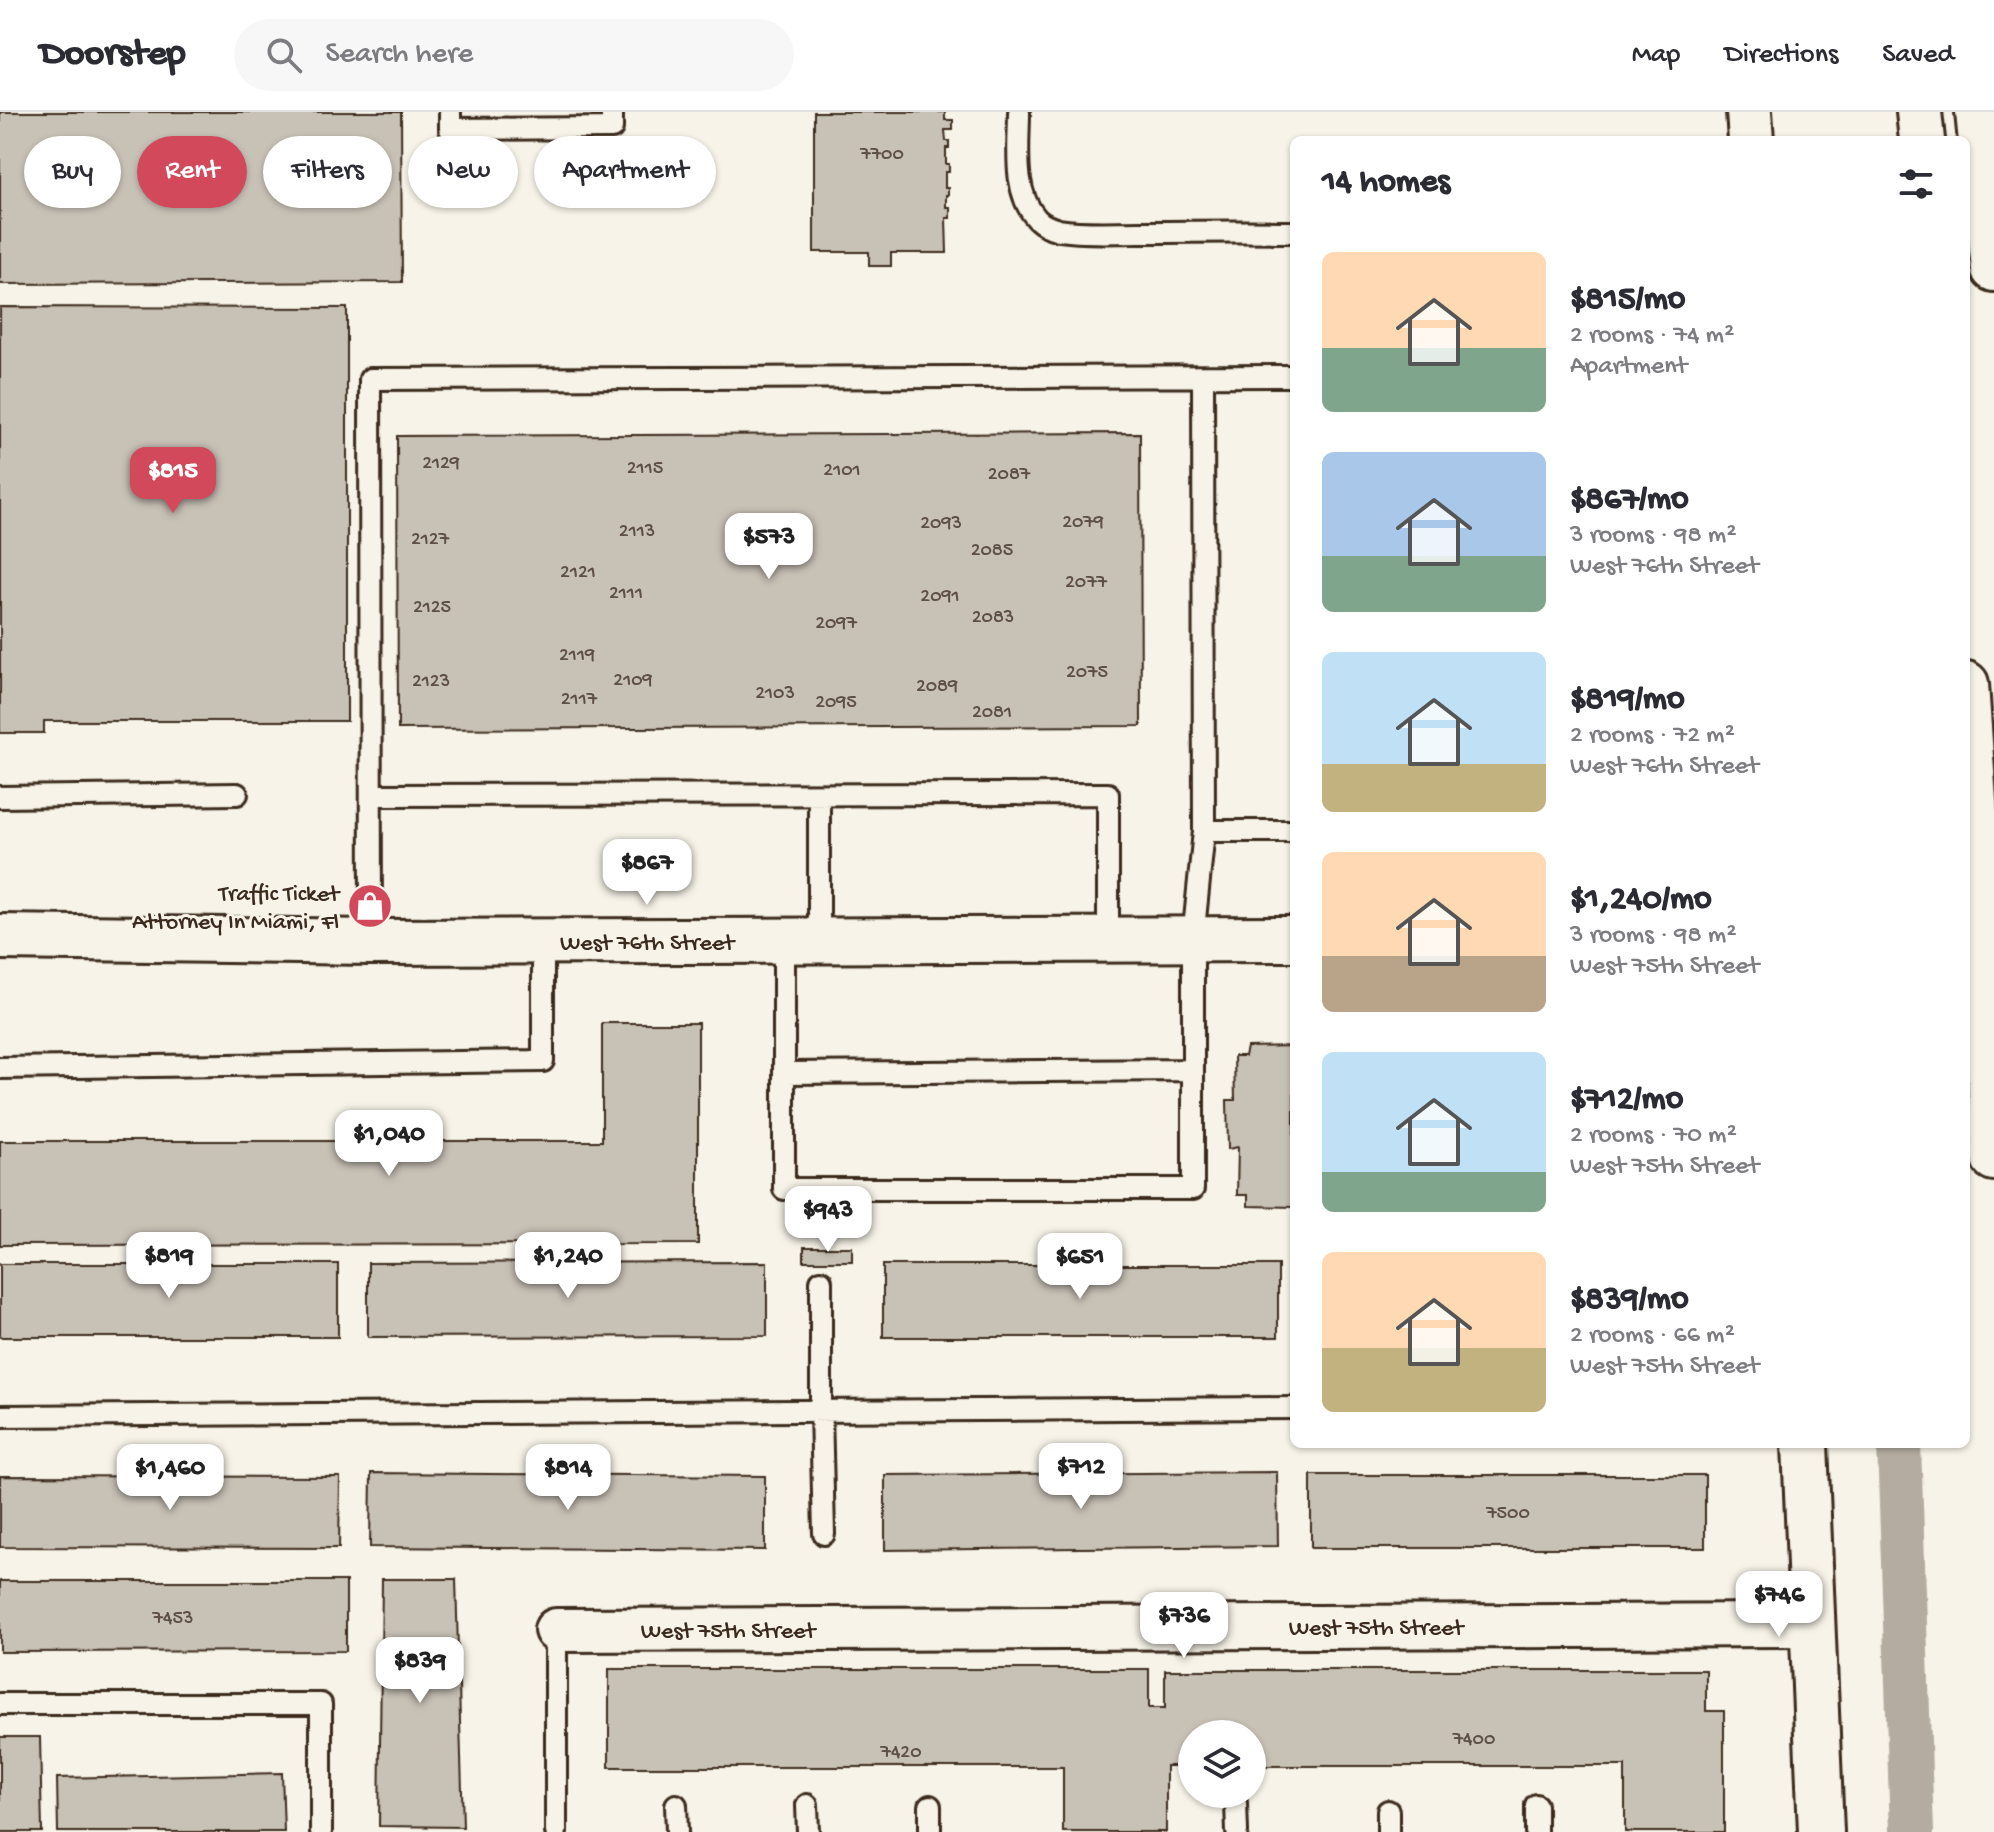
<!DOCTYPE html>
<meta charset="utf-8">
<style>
:root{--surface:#fff;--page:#f7f7f7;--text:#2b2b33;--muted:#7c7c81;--line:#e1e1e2;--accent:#d1495b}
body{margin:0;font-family:"Gochi Hand",sans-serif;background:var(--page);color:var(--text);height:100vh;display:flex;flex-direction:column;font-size:30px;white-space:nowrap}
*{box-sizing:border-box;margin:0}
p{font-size:26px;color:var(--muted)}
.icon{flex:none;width:44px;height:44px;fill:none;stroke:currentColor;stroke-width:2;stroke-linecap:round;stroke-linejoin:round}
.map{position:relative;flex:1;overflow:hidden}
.panel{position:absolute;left:1290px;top:24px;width:680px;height:1312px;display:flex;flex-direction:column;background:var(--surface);border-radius:12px;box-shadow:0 2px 6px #0004}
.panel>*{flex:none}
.banner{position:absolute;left:24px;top:24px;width:760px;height:72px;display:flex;gap:16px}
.fabs{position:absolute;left:1178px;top:1608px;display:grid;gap:16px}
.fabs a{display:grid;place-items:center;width:88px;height:88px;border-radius:50%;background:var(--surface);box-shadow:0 2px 6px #0004;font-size:40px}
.price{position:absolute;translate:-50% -68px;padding:0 18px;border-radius:16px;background:#fff;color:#222;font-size:26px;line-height:52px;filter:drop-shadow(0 2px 4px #0008)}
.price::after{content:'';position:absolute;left:50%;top:48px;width:24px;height:18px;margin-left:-12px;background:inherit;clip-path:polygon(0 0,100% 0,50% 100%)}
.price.selected{background:var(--accent);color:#fff}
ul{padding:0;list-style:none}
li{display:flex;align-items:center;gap:24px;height:200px;padding:0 32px}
li span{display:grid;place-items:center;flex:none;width:224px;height:160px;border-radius:12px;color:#555}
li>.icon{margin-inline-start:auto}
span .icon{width:96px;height:96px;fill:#fffc;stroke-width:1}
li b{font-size:34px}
h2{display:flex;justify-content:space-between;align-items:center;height:96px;padding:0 32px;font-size:34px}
.tag{padding:0 28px;border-radius:36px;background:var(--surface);box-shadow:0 2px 6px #0004;font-size:28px;line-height:72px}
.tag.selected{background:var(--accent);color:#fff}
header{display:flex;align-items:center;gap:48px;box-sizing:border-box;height:112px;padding:0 40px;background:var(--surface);border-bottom:2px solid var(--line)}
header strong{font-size:38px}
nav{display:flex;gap:44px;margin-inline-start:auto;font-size:28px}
.search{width:560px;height:72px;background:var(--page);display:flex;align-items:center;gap:20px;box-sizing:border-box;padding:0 28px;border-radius:44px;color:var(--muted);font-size:30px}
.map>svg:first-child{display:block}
</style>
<header>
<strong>Doorstep</strong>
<div class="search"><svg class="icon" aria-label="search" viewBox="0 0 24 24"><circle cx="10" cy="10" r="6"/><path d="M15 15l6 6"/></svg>Search here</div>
<nav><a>Map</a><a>Directions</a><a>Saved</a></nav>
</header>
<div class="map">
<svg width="1994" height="1720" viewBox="0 0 1994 1720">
<rect width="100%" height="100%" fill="#f7f3e8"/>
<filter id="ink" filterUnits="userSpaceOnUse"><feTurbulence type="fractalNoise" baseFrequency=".0125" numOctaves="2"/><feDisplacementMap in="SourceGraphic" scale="16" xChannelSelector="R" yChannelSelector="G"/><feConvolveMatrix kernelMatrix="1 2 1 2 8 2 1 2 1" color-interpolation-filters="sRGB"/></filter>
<g filter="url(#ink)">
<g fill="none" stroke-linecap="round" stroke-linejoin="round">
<!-- canal -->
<path stroke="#b4aca0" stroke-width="44" d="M1899,1332L1912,1720"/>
</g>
<!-- building -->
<path fill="#c8c1b6" stroke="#3b2a1e" stroke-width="2" d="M0,0H401L402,170L0,172Z
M814,0H945V8H953V18H945L946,29H949V36H946V52H949V60H945V76H948V83H946V95H950V106H946L947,141H891V154H869V140H814Z
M0,195L347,196V609H44V621H0Z
M1140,321L1141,614L398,617L397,324Z
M602,911H698V1132L0,1133V1029H602Z
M1294,934V1095L1248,1094V1083H1237L1238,1035L1228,1037L1227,988H1235L1234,944H1245L1247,935Z
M804,1135H852V1149H804Z
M767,1150V1224L368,1225V1151Z
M0,1152H338V1225H0Z
M883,1153H1278V1225H883Z
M1277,1360L1278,1434L885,1438V1363Z
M371,1361L765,1364V1438L370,1435Z
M1311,1363H1705V1436H1311Z
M0,1364L340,1365L339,1436L0,1435Z
M382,1467H456L463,1715L379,1714Z
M0,1469H346V1539L0,1540Z
M609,1557H1149V1596H1165V1558H1706V1599H1724V1720H1625V1654H1252V1622H1192V1654H1166V1720H1063V1655H609Z
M0,1625H40L42,1720H0Z
M282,1661L284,1720H58L57,1666Z"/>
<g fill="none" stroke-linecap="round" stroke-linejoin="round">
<!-- lane casing -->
<g stroke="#3b2a1e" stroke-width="26">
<path id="lane" d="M450,0V17L612,16V0
M1019,0C1019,34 1012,80 1037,107C1043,113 1051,116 1059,118C1084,122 1113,120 1139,120C1191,120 1242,119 1294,120
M1203,265L1204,719H1294
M371,683L1108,682V827
M819,683V828
M0,685L237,682
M784,829V1077H1193V827L1204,719
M371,830L370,267L1294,264
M0,956L543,949V830
M784,961L1193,958
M821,1169V1299L824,1422
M0,1304L1294,1296
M556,1518V1720
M0,1592H321V1720
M1236,1691L1237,1720
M676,1693L677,1720
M807,1693L808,1720
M930,1694V1720
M1388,1699V1720
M1536,1720V1693"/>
</g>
<!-- street casing -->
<g stroke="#3b2a1e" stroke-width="48">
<path id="street" d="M556,1518L1813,1513"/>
</g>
<!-- secondary casing -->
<g stroke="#3b2a1e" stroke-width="50">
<path id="secondary" d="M1749,0L1751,28
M0,825L371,830L1294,827
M1805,1332L1821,1720"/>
</g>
<!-- highway casing -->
<g stroke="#3b2a1e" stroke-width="50">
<path id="highway" d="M1919,0L1922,28
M1978,0L1994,157
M1966,572L1983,819L1994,1046"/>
</g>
<!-- lane -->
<use href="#lane" stroke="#f7f3e8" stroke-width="20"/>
<!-- street -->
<use href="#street" stroke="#f7f3e8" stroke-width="42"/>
<!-- secondary -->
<use href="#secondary" stroke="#f7f3e8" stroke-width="44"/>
<!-- highway -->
<use href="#highway" stroke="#f7f3e8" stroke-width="44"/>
</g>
</g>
<!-- icons -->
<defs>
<g id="shop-disc" transform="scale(2.3)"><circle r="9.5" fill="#d1495b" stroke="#f7f3e8"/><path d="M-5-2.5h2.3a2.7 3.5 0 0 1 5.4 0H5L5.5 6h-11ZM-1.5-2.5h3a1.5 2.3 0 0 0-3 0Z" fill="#fff"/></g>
</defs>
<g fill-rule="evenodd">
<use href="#shop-disc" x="370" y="794"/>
</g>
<g text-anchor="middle" stroke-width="6" stroke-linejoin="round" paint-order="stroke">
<!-- number labels -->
<g font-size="20" fill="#5e5044">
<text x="882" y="47">7700</text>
<text x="441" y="356">2129</text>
<text x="645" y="361">2115</text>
<text x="842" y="363">2101</text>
<text x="1009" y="367">2087</text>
<text x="1083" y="415">2079</text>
<text x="941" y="416">2093</text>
<text x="637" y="424">2113</text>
<text x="430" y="432">2127</text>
<text x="992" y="443">2085</text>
<text x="578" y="465">2121</text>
<text x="1086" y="475">2077</text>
<text x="626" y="486">2111</text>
<text x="940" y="489">2091</text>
<text x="432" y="500">2125</text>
<text x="993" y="510">2083</text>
<text x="836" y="516">2097</text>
<text x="577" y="548">2119</text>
<text x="1087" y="565">2075</text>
<text x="633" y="573">2109</text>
<text x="431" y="574">2123</text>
<text x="937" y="579">2089</text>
<text x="775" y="586">2103</text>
<text x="579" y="592">2117</text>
<text x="836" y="595">2095</text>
<text x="992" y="605">2081</text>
<text x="1508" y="1406">7500</text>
<text x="173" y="1511">7453</text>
<text x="1474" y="1632">7400</text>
<text x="901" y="1645">7420</text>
</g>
<!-- poi labels -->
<g font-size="24" fill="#3b2a1e" stroke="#f7f3e8" text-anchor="end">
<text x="339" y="788">Traffic Ticket<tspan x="339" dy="28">Attorney In Miami, Fl</tspan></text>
</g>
<!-- street labels -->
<g font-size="24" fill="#3b2a1e" stroke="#f7f3e8">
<text x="647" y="837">West 76th Street</text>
<text x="1376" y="1522">West 75th Street</text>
<text x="728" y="1525">West 75th Street</text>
</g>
</g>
</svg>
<div class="fabs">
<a><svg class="icon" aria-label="layers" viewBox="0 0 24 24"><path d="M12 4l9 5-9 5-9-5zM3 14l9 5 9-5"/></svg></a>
</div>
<b class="price selected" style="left:173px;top:403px">$815</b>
<b class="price" style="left:769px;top:469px">$573</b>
<b class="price" style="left:647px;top:795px">$867</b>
<b class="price" style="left:389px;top:1066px">$1,040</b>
<b class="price" style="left:828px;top:1142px">$943</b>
<b class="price" style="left:169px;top:1188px">$819</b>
<b class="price" style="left:568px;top:1188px">$1,240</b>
<b class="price" style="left:1080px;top:1189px">$651</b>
<b class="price" style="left:1081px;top:1399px">$712</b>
<b class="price" style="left:170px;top:1400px">$1,460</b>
<b class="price" style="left:568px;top:1400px">$814</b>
<b class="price" style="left:1779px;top:1527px">$746</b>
<b class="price" style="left:1184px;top:1548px">$736</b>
<b class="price" style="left:420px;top:1593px">$839</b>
<div class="banner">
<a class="tag">Buy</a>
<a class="tag selected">Rent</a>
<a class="tag">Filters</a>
<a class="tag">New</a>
<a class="tag">Apartment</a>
</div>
<section class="panel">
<h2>14 homes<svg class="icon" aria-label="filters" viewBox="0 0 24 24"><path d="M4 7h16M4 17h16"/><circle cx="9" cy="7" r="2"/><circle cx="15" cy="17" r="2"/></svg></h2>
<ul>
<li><span style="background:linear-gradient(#ffd9b3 60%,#7fa58c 0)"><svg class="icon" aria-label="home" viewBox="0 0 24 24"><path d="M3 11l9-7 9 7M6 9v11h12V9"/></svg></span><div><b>$815/mo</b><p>2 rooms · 74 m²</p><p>Apartment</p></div></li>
<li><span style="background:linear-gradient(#a9c7e8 65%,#7fa58c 0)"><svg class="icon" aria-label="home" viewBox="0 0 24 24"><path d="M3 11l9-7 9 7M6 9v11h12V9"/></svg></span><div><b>$867/mo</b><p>3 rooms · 98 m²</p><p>West 76th Street</p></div></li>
<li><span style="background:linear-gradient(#bfe0f5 70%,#c2b280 0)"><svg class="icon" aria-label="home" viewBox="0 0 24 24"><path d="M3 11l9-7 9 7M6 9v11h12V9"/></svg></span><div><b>$819/mo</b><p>2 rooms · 72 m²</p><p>West 76th Street</p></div></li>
<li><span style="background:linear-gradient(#ffd9b3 65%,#b9a48a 0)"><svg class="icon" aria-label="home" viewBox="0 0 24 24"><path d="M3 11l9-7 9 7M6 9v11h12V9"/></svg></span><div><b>$1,240/mo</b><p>3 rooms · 98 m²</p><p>West 75th Street</p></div></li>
<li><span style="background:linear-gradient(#bfe0f5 75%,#7fa58c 0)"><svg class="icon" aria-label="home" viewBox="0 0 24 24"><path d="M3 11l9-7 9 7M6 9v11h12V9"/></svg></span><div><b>$712/mo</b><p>2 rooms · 70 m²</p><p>West 75th Street</p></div></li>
<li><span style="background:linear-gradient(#ffd9b3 60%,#c2b280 0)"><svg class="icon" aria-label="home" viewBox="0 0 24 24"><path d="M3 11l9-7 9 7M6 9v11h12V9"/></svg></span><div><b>$839/mo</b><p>2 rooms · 66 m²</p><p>West 75th Street</p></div></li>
</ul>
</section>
</div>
